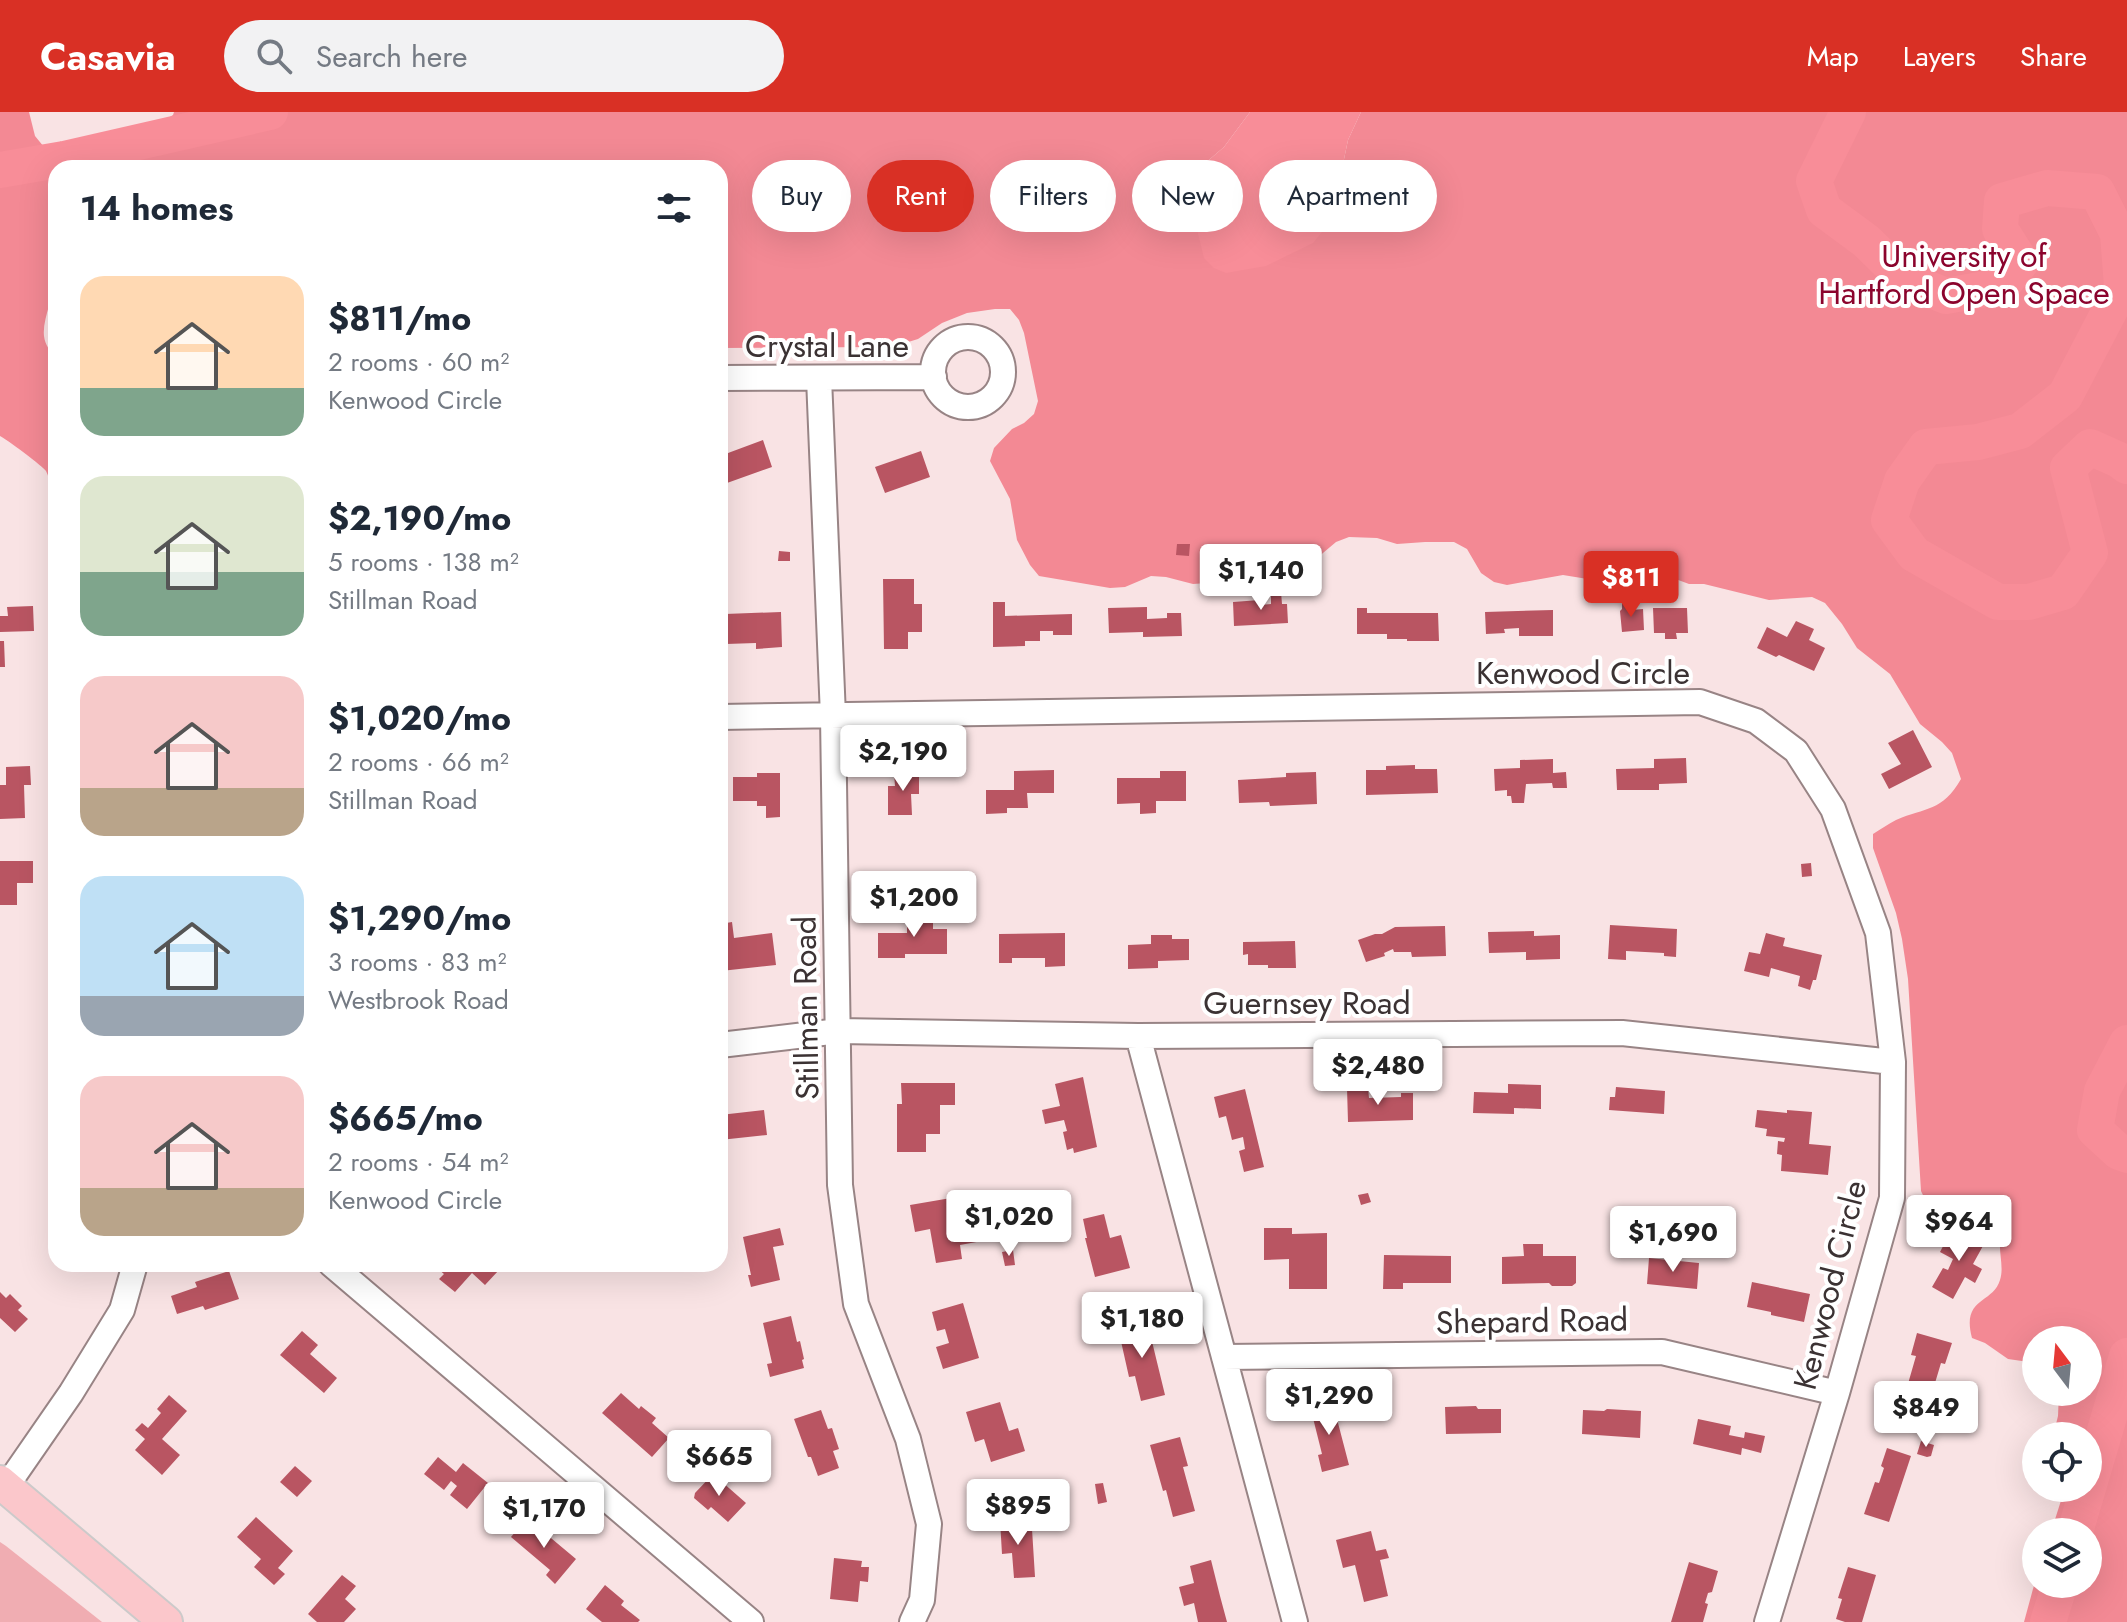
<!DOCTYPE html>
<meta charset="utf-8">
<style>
:root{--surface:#fff;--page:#f2f2f3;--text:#1f2937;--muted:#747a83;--accent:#d93025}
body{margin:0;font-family:Jost,sans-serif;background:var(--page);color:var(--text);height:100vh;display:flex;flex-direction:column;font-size:30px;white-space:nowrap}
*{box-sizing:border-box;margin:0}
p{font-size:26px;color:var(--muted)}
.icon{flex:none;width:44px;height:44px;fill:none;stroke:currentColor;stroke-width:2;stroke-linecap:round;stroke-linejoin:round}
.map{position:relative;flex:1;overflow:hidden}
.sheet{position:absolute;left:48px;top:48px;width:680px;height:1112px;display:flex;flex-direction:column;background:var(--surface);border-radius:24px;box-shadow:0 8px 32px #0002}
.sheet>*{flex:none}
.top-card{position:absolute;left:752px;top:48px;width:760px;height:72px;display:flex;gap:16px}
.needle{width:52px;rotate:344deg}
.controls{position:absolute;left:2022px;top:1214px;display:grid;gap:16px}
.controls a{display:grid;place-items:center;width:80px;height:80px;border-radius:50%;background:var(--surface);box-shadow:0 8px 32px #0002;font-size:40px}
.price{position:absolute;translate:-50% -68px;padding:0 18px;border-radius:8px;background:#fff;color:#222;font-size:26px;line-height:52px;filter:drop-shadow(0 2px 4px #0008)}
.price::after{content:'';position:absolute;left:50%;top:48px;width:24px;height:18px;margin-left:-12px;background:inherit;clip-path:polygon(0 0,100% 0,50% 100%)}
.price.current{background:var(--accent);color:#fff}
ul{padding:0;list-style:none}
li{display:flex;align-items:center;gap:24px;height:200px;padding:0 32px}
li span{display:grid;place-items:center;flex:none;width:224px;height:160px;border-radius:24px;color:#555}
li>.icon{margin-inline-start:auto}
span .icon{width:96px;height:96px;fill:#fffc;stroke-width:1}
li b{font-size:34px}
h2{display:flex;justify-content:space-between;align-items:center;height:96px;padding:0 32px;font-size:34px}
.chip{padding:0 28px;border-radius:36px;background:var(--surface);box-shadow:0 8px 32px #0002;font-size:28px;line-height:72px}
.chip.current{background:var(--accent);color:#fff}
header{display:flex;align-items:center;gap:48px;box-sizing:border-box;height:112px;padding:0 40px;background:var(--accent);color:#fff}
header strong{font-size:38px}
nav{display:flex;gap:44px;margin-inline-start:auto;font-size:28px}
.search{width:560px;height:72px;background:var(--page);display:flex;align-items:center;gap:20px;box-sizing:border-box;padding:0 28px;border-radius:44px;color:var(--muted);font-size:30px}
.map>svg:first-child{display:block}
</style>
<header>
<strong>Casavia</strong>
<div class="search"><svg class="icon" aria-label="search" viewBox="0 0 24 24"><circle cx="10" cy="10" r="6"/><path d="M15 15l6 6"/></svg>Search here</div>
<nav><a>Map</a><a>Layers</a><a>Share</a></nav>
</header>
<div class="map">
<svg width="2127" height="1510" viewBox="0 0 2127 1510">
<rect width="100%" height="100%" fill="#f9e3e4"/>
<!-- green -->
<path fill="#f0adb2" d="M0,1430L6,1434L102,1510H0Z"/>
<!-- forest -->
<path fill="#f38994" d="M0,0H29L35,24L44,35L58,36L85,27L114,24L167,7L173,3L174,0H1250L1224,35L1203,53L1334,95L1348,28L1361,0H2127V1510H2024L2036,1466V1472H2088V1420H2051L2065,1376H2088V1324H2053L2058,1304L2059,1280H2088V1228H2036V1251L2008,1247L1985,1231L1972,1226C1961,1185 1993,1192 2000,1168C2004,1156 1999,1142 2000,1129C1988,1116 1972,1110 1955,1104C1949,1102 1941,1102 1936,1099C1928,1095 1925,1087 1921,1079L1908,867L1902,827L1896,801L1873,736V722C1881,717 1888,712 1896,708C1926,695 1942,700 1961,667L1952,641L1942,630L1920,612L1890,562L1857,536L1842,512L1825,491L1812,485L1769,488L1704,472H1689L1662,462L1648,461L1606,470L1563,463L1507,473L1494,470L1481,461L1467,437L1454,430H1425L1397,432L1377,426L1349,425L1336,430L1304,457L1291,461L1262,464L1248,462L1207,471L1193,472L1166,465L1151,464L1125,475L1110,476L1039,464L1030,453L1017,428L1010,387L990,349L994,336L1012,317L1024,311L1034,302L1038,289L1024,221L1019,208L1010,197H995L967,201L942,211L918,227L905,231L877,235L720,236V56H56C56,91 58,127 56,163C55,182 42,207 44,224C45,233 50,239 56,246V390C51,380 51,369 46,359C44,355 5,326 0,324Z"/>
<!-- water -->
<path fill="#f88d98" d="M1250,0H1361L1348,28L1334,95L1322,120L1313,131L1266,154L1226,161L1214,156L1204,146L1191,93L1192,79L1203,53L1224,35Z"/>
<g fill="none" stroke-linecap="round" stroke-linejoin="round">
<!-- river -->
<path stroke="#f88d98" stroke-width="36" d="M1848,0L1814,69L1824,98L1866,129L1906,168L1946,184L2002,174L2021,150L2000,117L2002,89L2047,76L2097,80L2118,122L2122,175L2065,284L2020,319L1978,330L1926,335L1902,369L1889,408L1914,442L1998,490H2029L2063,480L2090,441L2068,356L2090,335L2119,348L2127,354
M0,58L64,47L270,0
M2127,931L2102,979L2095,1018L2119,1040L2127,1043
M2075,1420L2127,1244
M2048,1510L2060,1472"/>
</g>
<!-- building -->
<path fill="#b95562" d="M763,328L772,355L727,371L720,353V344Z
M921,339L930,365L885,381L875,355Z
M1177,432H1190L1189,444L1176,443Z
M779,439L790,440V449H778Z
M883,467H914V492H922V520H908V537H884Z
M1271,480H1281L1282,492H1287L1288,511L1234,514L1233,490L1260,488V493L1271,492Z
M993,490H1005V504L1072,502V523H1053V519H1040V529H1025V534L993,535Z
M1622,490H1630L1631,498L1643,497L1644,518L1622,520L1620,499L1622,497Z
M33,494L34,519L0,520V504H8L7,495Z
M1147,495V507L1167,506V501H1181L1182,524L1143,525V520L1109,521L1108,496Z
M1357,496H1367V501H1438L1439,529H1407V527H1387V522H1357Z
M1653,496H1687L1688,521H1676L1677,527H1665V521H1654Z
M1553,498V524H1519V516L1504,517L1505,521L1486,522L1485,500Z
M781,500L782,535L756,537V531L726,532L725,502Z
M1796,509L1814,517L1809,528L1825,536L1814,559L1779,543L1776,545L1757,536L1767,515L1787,525Z
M0,529H4L5,555H0Z
M1913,618L1932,655L1889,677L1881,662L1901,652L1888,631Z
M1686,646L1687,671L1659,672V678H1617L1616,657L1654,656V647Z
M1553,647V661L1566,660L1567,676H1553L1552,671L1526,672L1524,691H1512L1511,684H1507V678L1495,679L1494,657L1520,656V648Z
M1415,653V657H1437L1438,681L1366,683V658H1386V654Z
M30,654L31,673H24L25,706L0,707V673H6V655Z
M1054,658V681H1027L1028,696H1007V701L986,702V678H1014V659Z
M1160,659H1186V689H1156V701L1140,702V691L1117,692V666H1160Z
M919,660V682H911L912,703H888V674H895L894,661Z
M1316,660L1317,692L1270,694L1269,690L1239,691L1238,668L1286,665V661Z
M757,661H780V705L766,706V694H757V689H733V665H757Z
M0,749H33V771H17V793H0Z
M1811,751L1812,764L1802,765L1801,752Z
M907,802H933V817H947V842H905V846H878V821H907Z
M732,810L734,826L772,821L776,853L721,859L720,812Z
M1610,813L1677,817L1676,845L1664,844V841L1626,839V848L1608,847Z
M1445,814L1446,844L1412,845L1411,840H1394L1393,837L1384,841L1385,844L1366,850L1358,828L1375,822H1382L1395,815Z
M1534,819V824L1560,823V847L1526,848V840L1489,841L1488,820Z
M1065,821V854L1045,855V846H1012V851H999V822Z
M1766,821L1785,826L1783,834L1822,843L1816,868H1813L1810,878L1798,874L1800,864L1771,856L1769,865L1744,859L1749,840L1760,842Z
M1151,823H1172V827H1189V848L1158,849V856L1128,857V833L1151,832Z
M1295,829L1296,856H1268V853H1248V842L1243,843V830Z
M1083,965L1097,1035L1074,1041L1073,1036L1067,1038L1063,1020L1067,1019L1064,1008L1045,1012L1042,998L1060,994L1055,972Z
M901,971H955V993H940V1022H926V1040H897V992H902Z
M1508,972L1541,973V997L1514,996V1002L1473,1001L1474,980L1508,981Z
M1616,975L1665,979L1664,1002L1609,998L1610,985H1615Z
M1347,976H1368L1369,986L1401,985V981H1413V1008L1348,1010Z
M1245,977L1264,1055L1244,1060L1239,1039L1245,1037L1243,1025L1232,1028L1226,1004L1219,1006L1214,985Z
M764,998L767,1023L720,1028V1003Z
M1757,998L1787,1001V998L1812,1000L1809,1032L1831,1034L1828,1063L1781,1059L1782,1043L1777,1042L1778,1029L1784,1030L1785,1026L1766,1024L1767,1017L1755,1015Z
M1368,1081L1371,1090L1361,1093L1358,1083Z
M951,1086L956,1118L980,1114L982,1129L960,1133L962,1147L936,1151L930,1117L915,1120L910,1093Z
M1104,1102L1110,1126L1121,1123L1130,1156L1095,1165L1085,1126H1087L1083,1107Z
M1953,1115L1984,1132L1973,1152L1982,1157L1975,1171L1965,1165L1953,1187L1932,1175L1943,1156L1948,1158L1953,1147L1940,1140Z
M780,1116L784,1133L773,1135L780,1168L751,1175L748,1163H751L743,1125Z
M1264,1116H1292V1122L1327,1121V1177H1289V1147L1264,1148Z
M1523,1132H1543V1144H1576V1171L1572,1174H1552L1549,1171L1502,1172V1145L1524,1144Z
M1013,1138L1015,1153L1005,1154L1002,1140Z
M1384,1143L1451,1144V1171H1403V1177H1383Z
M1649,1146L1699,1151L1697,1177L1647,1172Z
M432,1152H493L499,1158L485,1173L472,1161L455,1180L439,1167L444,1162Z
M229,1159L239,1187L205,1198L203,1194L177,1202L171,1184L197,1175L195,1170Z
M1752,1170L1810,1182L1804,1210L1771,1203V1200L1747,1195Z
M0,1180L6,1186L10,1182L22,1194L18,1198L28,1207L15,1220L0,1206Z
M963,1191L979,1246L943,1257L936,1235L949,1231L945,1217L937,1219L932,1200Z
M791,1204L797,1230L800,1229L804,1247L802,1248L804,1256L770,1265L767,1252L772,1251L763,1211Z
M1147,1209L1165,1283L1141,1289L1135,1264L1129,1265L1118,1216Z
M302,1219L318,1233L310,1242L337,1266L324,1281L280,1243Z
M1917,1221L1952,1231L1945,1252L1941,1251L1935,1271L1939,1272L1936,1283L1932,1282L1926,1303L1901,1296L1916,1244L1911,1243Z
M621,1281L639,1297L641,1294L656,1306L652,1311L669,1326L652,1345L602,1301Z
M169,1283L187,1299L162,1327L180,1343L162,1363L135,1338L145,1327L135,1318L142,1311L148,1316L161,1301L157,1297Z
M1332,1288L1349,1353L1322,1360L1318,1343L1322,1342L1310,1294Z
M1000,1290L1009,1319L1018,1316L1025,1339L991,1350L984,1327L975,1330L966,1300Z
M1476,1294L1478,1297H1501V1321L1446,1322L1445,1295Z
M1607,1297L1641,1299L1640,1326L1582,1322L1583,1298L1604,1299Z
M821,1298L828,1317L832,1316L839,1337L833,1339L839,1356L818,1364L811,1345H808L794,1307Z
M1698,1307L1731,1314L1729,1323L1744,1326L1745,1320L1765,1324L1761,1341L1742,1336L1741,1343L1693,1332Z
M1180,1325L1188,1354L1183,1355L1195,1399L1173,1405L1166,1378L1163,1379L1150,1333Z
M1921,1329L1934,1333L1931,1344L1927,1345L1917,1342Z
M1887,1336L1911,1344L1889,1410L1864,1402L1875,1370L1879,1371L1884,1356L1881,1354Z
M438,1345L456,1360L463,1351L488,1371L467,1397L450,1383L457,1374L451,1369L444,1378L424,1362Z
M295,1354L312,1369L297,1385L280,1370Z
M713,1362L746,1391L728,1410L711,1395L708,1398L694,1386L695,1381Z
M1103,1371L1107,1390L1098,1392L1095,1372Z
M256,1405L293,1439L278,1456L285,1462L274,1473L254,1455L261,1447L237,1425Z
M527,1406L576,1447L555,1472L546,1463L550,1458L511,1425Z
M1022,1407L1023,1418L1032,1417L1035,1465L1014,1466L1012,1441L1002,1442L1000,1408Z
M1371,1419L1376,1439L1386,1437L1389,1446L1380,1448L1388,1484L1364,1490L1355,1453L1343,1456L1336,1428Z
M834,1446L862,1449L861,1455H869L868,1470L860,1469L858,1490L830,1487Z
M1211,1448L1220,1484L1227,1510H1198L1194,1491L1184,1494L1179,1475L1194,1471L1190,1454Z
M1689,1450L1718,1459L1712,1480L1708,1481L1705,1491L1708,1492L1703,1510H1671Z
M1848,1455L1876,1463L1862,1510H1845L1836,1507L1842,1487L1838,1486Z
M342,1463L356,1474L345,1487L356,1497L344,1510H317L308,1502Z
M605,1473L624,1489L621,1493L640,1508L638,1510H602L586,1497Z"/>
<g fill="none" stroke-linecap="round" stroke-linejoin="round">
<!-- minor casing -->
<g stroke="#988485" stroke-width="28">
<path id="minor" d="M933 260a35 35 0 1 1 70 0a35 35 0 1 1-70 0Z
M720,266L934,265
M819,266L833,604L840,1073L856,1192L908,1327L929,1412L922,1488L912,1510
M720,605L1700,590L1756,609L1796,639L1833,697L1878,821L1893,950L1892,1086L1837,1281L1767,1510
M1138,924L1295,1510
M720,933L839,919L1138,924L1622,921L1893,950
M331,1152L751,1510
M1224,1245L1662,1240L1837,1281
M6,1375L71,1281L122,1198L135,1152"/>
</g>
<!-- major casing -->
<g stroke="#cccaca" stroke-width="36">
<path id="major" d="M0,1370L166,1510"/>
</g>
<!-- minor -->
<use href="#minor" stroke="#fff" stroke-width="24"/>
<!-- major -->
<use href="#major" stroke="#fbc7cb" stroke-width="32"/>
</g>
<g text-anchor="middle" stroke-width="8" stroke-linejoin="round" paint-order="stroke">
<!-- park labels -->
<g font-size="32" fill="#8b042d" stroke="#fff">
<text x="1964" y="155">University of<tspan x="1964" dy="37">Hartford Open Space</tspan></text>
</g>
<!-- street labels -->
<g font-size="32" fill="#3b3233" stroke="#fff">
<text x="827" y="245">Crystal Lane</text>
<text x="1583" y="572">Kenwood Circle</text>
<text x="1307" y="902">Guernsey Road</text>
<text transform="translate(806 896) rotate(-91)" y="11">Stillman Road</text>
<text transform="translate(1830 1173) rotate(-76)" y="11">Kenwood Circle</text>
<text transform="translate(1532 1209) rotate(-1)" y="11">Shepard Road</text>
</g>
</g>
</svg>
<div class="controls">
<a><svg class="needle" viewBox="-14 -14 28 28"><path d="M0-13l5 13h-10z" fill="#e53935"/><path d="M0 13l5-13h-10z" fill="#747a83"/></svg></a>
<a><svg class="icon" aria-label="locate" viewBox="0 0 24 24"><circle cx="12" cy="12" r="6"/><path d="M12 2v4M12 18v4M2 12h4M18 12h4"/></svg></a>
<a><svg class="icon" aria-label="layers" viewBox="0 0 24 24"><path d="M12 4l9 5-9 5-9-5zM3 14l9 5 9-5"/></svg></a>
</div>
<b class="price" style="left:1261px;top:500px">$1,140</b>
<b class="price current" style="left:1631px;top:507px">$811</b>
<b class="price" style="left:903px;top:681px">$2,190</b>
<b class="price" style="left:914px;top:827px">$1,200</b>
<b class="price" style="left:1378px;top:995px">$2,480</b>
<b class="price" style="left:1009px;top:1146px">$1,020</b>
<b class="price" style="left:1959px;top:1151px">$964</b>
<b class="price" style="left:1673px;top:1162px">$1,690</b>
<b class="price" style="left:1142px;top:1248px">$1,180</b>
<b class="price" style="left:1329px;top:1325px">$1,290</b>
<b class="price" style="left:1926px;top:1337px">$849</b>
<b class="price" style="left:719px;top:1386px">$665</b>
<b class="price" style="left:1018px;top:1435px">$895</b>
<b class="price" style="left:544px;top:1438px">$1,170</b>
<div class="top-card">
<a class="chip">Buy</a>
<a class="chip current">Rent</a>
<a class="chip">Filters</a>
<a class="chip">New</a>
<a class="chip">Apartment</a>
</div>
<section class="sheet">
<h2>14 homes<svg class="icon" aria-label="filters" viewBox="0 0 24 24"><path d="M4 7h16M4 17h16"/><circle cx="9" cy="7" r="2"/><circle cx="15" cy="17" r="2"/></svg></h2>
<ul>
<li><span style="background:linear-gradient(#ffd9b3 70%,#7fa58c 0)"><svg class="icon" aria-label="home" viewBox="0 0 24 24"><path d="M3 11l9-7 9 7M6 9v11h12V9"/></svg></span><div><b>$811/mo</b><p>2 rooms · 60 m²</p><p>Kenwood Circle</p></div></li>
<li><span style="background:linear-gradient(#dfe7d0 60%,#7fa58c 0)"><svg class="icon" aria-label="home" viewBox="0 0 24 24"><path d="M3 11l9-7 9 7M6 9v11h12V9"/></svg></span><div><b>$2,190/mo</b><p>5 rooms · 138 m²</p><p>Stillman Road</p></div></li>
<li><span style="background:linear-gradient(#f6c9c9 70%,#b9a48a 0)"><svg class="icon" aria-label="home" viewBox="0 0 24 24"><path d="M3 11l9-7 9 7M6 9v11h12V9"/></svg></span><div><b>$1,020/mo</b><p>2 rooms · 66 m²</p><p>Stillman Road</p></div></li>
<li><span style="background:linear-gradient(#bfe0f5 75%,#9aa5b1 0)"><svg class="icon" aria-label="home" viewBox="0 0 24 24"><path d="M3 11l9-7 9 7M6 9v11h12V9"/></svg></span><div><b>$1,290/mo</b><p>3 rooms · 83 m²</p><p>Westbrook Road</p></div></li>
<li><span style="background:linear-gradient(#f6c9c9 70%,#b9a48a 0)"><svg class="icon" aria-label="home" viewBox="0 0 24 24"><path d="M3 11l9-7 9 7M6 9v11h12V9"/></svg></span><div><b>$665/mo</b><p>2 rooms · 54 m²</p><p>Kenwood Circle</p></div></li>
</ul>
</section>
</div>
